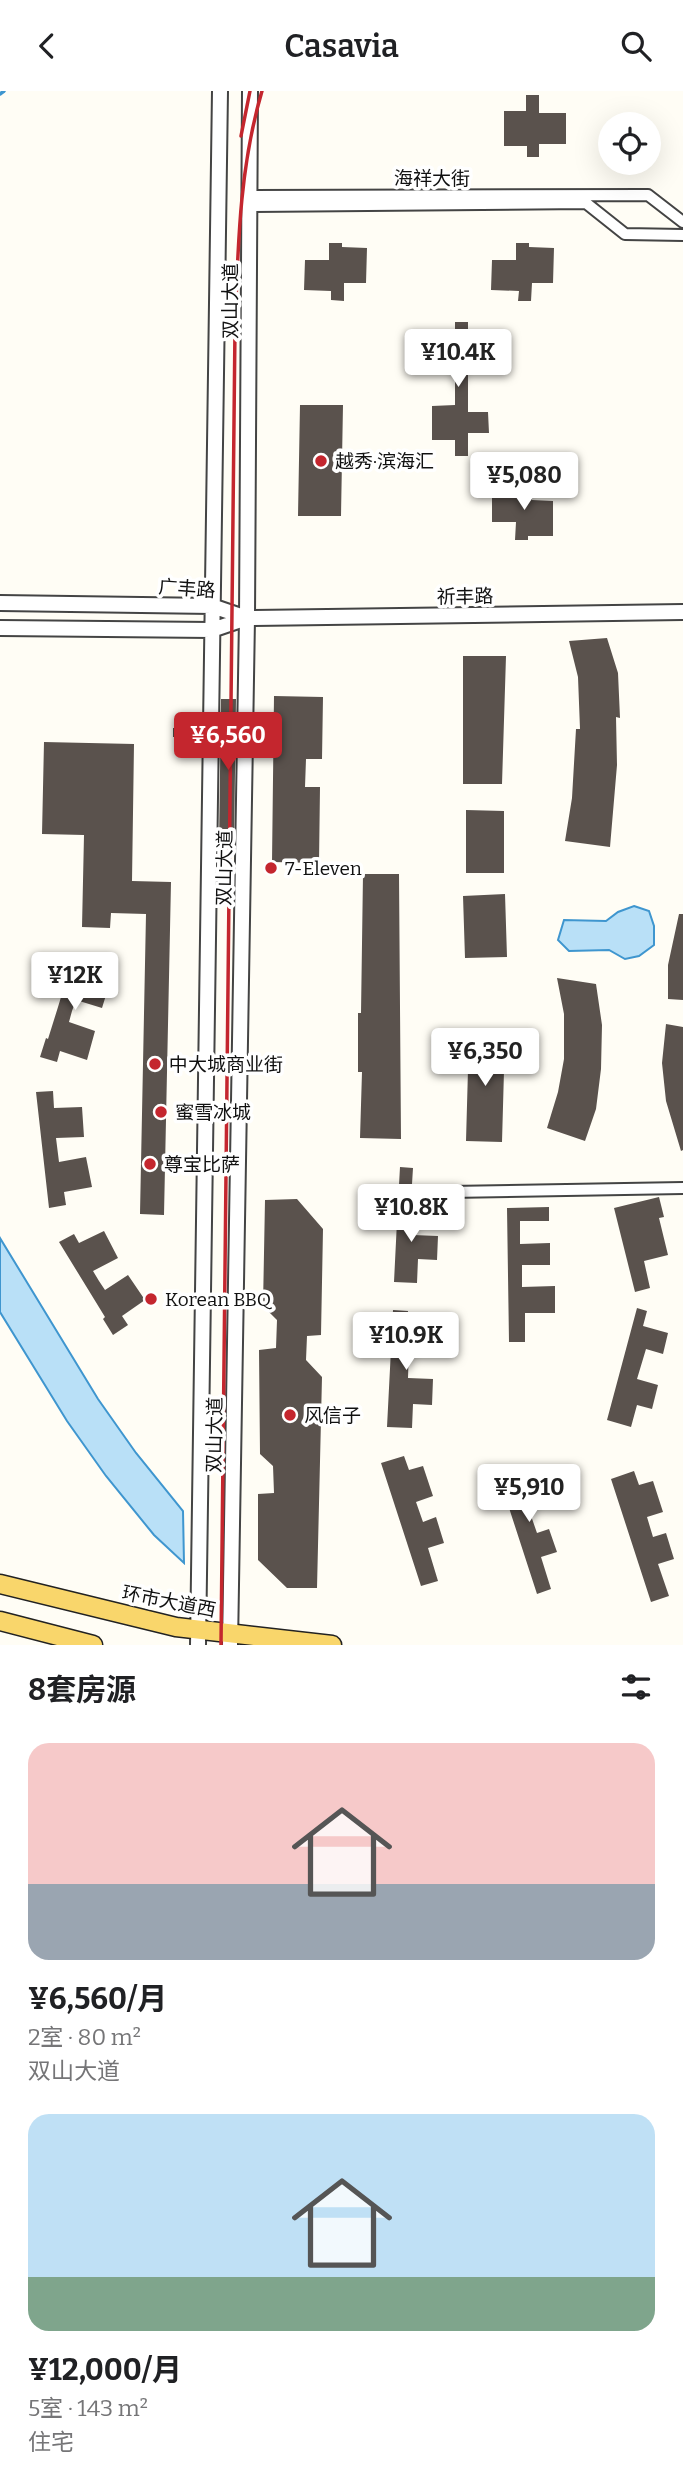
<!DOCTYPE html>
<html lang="zh">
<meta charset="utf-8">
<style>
:root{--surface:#fff;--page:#f6f6f6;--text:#202124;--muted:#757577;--accent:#c4262e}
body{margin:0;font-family:Bitter,"Noto Sans SC",serif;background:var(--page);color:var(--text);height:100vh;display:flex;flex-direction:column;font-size:26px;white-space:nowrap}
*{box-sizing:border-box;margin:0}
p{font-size:23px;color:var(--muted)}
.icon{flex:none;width:38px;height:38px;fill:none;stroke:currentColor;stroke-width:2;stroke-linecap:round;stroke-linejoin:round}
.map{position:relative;height:1554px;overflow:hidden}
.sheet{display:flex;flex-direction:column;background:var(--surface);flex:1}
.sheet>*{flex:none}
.controls{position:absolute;left:598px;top:21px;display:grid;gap:14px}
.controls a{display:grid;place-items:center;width:63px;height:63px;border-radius:50%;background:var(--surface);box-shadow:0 7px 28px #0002;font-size:35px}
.price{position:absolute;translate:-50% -60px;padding:0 16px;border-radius:7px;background:#fff;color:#222;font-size:23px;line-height:46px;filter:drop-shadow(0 2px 4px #0008)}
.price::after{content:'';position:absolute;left:50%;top:42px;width:21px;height:16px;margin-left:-10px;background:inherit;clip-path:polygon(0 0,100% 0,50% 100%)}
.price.on{background:var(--accent);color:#fff}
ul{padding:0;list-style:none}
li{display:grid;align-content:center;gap:14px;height:371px;padding:0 28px}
li span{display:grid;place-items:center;height:217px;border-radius:21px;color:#555}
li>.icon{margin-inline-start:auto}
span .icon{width:126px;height:126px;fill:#fffc;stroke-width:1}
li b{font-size:30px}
h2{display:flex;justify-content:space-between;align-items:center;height:84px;padding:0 28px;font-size:30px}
header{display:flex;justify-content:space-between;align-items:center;height:91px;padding:0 28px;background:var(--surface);font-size:32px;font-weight:600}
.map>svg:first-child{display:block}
</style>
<header><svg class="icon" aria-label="back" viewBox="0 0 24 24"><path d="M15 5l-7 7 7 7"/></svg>Casavia<svg class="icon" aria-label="search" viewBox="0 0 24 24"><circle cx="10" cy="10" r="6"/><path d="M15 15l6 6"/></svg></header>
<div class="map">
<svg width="683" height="1554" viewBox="0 0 683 1554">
<rect width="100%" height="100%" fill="#fffdf5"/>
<!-- water -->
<path fill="#b9e0f7" stroke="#3f96cf" stroke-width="2" d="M634,815L649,820L654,835V854L639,865L625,868L609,859L569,860L558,849L564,829L606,830L618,821Z
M0,1147L98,1308L136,1362L183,1420L184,1472L154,1444L106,1385L67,1330L0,1221Z"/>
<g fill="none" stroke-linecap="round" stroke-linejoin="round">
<!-- stream -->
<path stroke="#3f96cf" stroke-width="3.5" d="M0,3L4,0"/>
</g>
<!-- building -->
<path fill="#5a524d" d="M526,4H539V22H566V53H539V66H527V55H504V20H526Z
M329,152H342V156L367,157L366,192H344V210L331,209V200L304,199L305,169H329Z
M516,152H529V156L554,157L553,192H532L531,210H518L519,200L491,199L492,169H516Z
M455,231H468V254H488V275H468V321H488L489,342H468V365H455V349H432V315L455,314V282H432V248L455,247Z
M300,314H343L341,425H298Z
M519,391H532V409L553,410V445H528V449H515L516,431H492V400L519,401Z
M607,547L618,582L620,627L616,626L617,674L610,756L565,750L572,707L576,638H580L578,586L569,550Z
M463,565H506L502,693H463Z
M274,605L323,606L322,668H306L305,696H320L319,772L272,771Z
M221,608H236L234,754H219Z
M173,637H201V646H173Z
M44,651L134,653L132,790L171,791L164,1124L140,1123L146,823L111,822L110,837L82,836L84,744L42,743Z
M466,719L504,720V782H466Z
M363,783H399L401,1048L360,1047L362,981H358V922H361Z
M505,803L507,866L465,867L463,805Z
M679,823H683V909L668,908V874Z
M71,864L88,869L85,880L111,888L102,917L76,909L72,920L69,931L95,940L87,969L60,960L57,971L40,966L46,947L48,948L58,916L68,883L66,882Z
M557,887L596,893L602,934L601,978L596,1018L585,1050L547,1037L558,1001L564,968V923Z
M666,933L683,936V1059L681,1060L666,1010L662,972Z
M469,943L505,944L502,1051L466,1050Z
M53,1000L54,1017L82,1016L84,1046L56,1047L59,1071L86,1066L92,1096L64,1101L66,1114L49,1117L36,1001Z
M400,1076L413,1077L412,1093H428L399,1094Z
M659,1106L664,1126L659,1127L668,1164L644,1170L650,1197L635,1201L614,1117Z
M297,1108L323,1138L321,1244L307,1245L306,1269L322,1286L317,1497H287L258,1469V1403L274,1402L273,1375L260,1363L259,1259L276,1257L277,1229L263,1215L265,1109Z
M437,1109V1112L414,1111L413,1144L438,1145L437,1169L418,1168L417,1192L394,1191L398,1110Z
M549,1116V1130H520V1153L550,1152V1174H522V1196L555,1195V1222H525V1251H509L507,1117Z
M104,1140L118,1167L93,1180L99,1190L105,1199L128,1184L145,1209L122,1225L128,1234L113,1244L103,1228L105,1226L59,1151L74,1143L79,1152Z
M637,1217L647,1220L643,1235L668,1242L663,1263L646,1258L637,1288L658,1294L652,1318L637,1314L631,1336L607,1329Z
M393,1219L408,1220L407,1236L432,1237V1257L409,1256L408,1287L433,1288L432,1314L413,1313L412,1337L387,1336Z
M404,1365L409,1379L423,1375L433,1405L416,1411L423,1431L436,1426L444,1452L428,1457L438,1490L421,1495L381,1372Z
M518,1377L522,1391L537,1386L546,1414L529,1419L537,1442L549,1438L557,1461L541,1466L551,1498L537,1503L498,1383Z
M634,1380L639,1394L653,1390L663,1421L647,1426L653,1446L666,1442L674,1468L658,1473L669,1505L651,1511L611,1388Z"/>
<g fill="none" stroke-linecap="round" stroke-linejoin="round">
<!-- minor casing -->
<g stroke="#444" stroke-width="14">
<path id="minor" d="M250,105L648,104L683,131
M249,115L586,112L625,143L683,144
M390,1102L683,1097"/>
</g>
<!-- tertiary casing -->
<g stroke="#444" stroke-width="18">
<path id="tertiary" d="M0,512L212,515L247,527
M0,537L212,539L247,527L683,521
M198,1554L220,0
M230,1554L247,527L250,0"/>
</g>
<!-- primary casing -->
<g stroke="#222" stroke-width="21">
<path id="primary" d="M0,1493L176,1536L332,1554
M0,1530L93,1554"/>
</g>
<!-- minor -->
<use href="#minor" stroke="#fff" stroke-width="10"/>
<!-- tertiary -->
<use href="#tertiary" stroke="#fff" stroke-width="14"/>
<!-- primary -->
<use href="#primary" stroke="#f9d66b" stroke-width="18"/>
<!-- rail -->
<path stroke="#c4262e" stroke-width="3.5" d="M241,45L250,0
M221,1554L235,237C238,157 239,78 262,0"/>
<!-- path-bridge -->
<path stroke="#333" stroke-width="2" stroke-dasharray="7 3.5" stroke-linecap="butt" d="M248,643L273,645"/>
</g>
<!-- markers -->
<g fill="#c4262e" stroke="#fff" stroke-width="2.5">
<circle cx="321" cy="370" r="7"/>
<circle cx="271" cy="777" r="7"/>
<circle cx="155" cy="973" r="7"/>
<circle cx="161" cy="1021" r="7"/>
<circle cx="150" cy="1073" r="7"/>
<circle cx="151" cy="1208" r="7"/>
<circle cx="290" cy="1324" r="7"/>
</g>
<g text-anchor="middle" stroke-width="7" stroke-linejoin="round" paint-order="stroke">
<!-- street labels -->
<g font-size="19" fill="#111" stroke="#fff">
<text x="432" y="94">海祥大街</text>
<text transform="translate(230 210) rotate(-90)" y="7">双山大道</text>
<text transform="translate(187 497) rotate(4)" y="7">广丰路</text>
<text transform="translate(465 505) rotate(-1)" y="7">祈丰路</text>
<text transform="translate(224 777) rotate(-89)" y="7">双山大道</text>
<text transform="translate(214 1344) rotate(-89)" y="7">双山大道</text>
<text transform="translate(169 1510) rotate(11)" y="7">环市大道西</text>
</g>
<!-- poi labels -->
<g font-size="19" fill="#111" stroke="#fff" text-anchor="start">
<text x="335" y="377">越秀·滨海汇</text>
<text x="285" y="784">7-Eleven</text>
<text x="169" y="980">中大城商业街</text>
<text x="175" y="1028">蜜雪冰城</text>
<text x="164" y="1080">尊宝比萨</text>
<text x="165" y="1215">Korean BBQ</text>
<text x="304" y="1331">风信子</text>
</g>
</g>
</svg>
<div class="controls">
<a><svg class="icon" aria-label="locate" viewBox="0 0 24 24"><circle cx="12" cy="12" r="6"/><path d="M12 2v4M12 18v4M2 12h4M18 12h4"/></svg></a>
</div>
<b class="price" style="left:458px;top:298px">¥10.4K</b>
<b class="price" style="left:524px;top:421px">¥5,080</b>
<b class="price on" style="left:228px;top:681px">¥6,560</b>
<b class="price" style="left:75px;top:921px">¥12K</b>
<b class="price" style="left:485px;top:997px">¥6,350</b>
<b class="price" style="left:411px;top:1153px">¥10.8K</b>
<b class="price" style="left:406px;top:1281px">¥10.9K</b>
<b class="price" style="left:529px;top:1433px">¥5,910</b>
</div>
<section class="sheet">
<h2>8套房源<svg class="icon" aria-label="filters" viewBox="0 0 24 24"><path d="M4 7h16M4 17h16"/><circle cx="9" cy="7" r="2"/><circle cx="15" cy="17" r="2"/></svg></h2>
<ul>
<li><span style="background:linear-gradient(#f6c9c9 65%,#9aa5b1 0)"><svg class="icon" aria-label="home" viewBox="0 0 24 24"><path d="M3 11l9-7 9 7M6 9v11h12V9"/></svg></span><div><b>¥6,560/月</b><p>2室 · 80 m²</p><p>双山大道</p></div></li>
<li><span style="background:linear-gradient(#bfe0f5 75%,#7fa58c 0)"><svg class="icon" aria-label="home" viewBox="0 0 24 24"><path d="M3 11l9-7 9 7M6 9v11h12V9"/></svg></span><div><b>¥12,000/月</b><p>5室 · 143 m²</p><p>住宅</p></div></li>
</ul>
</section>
